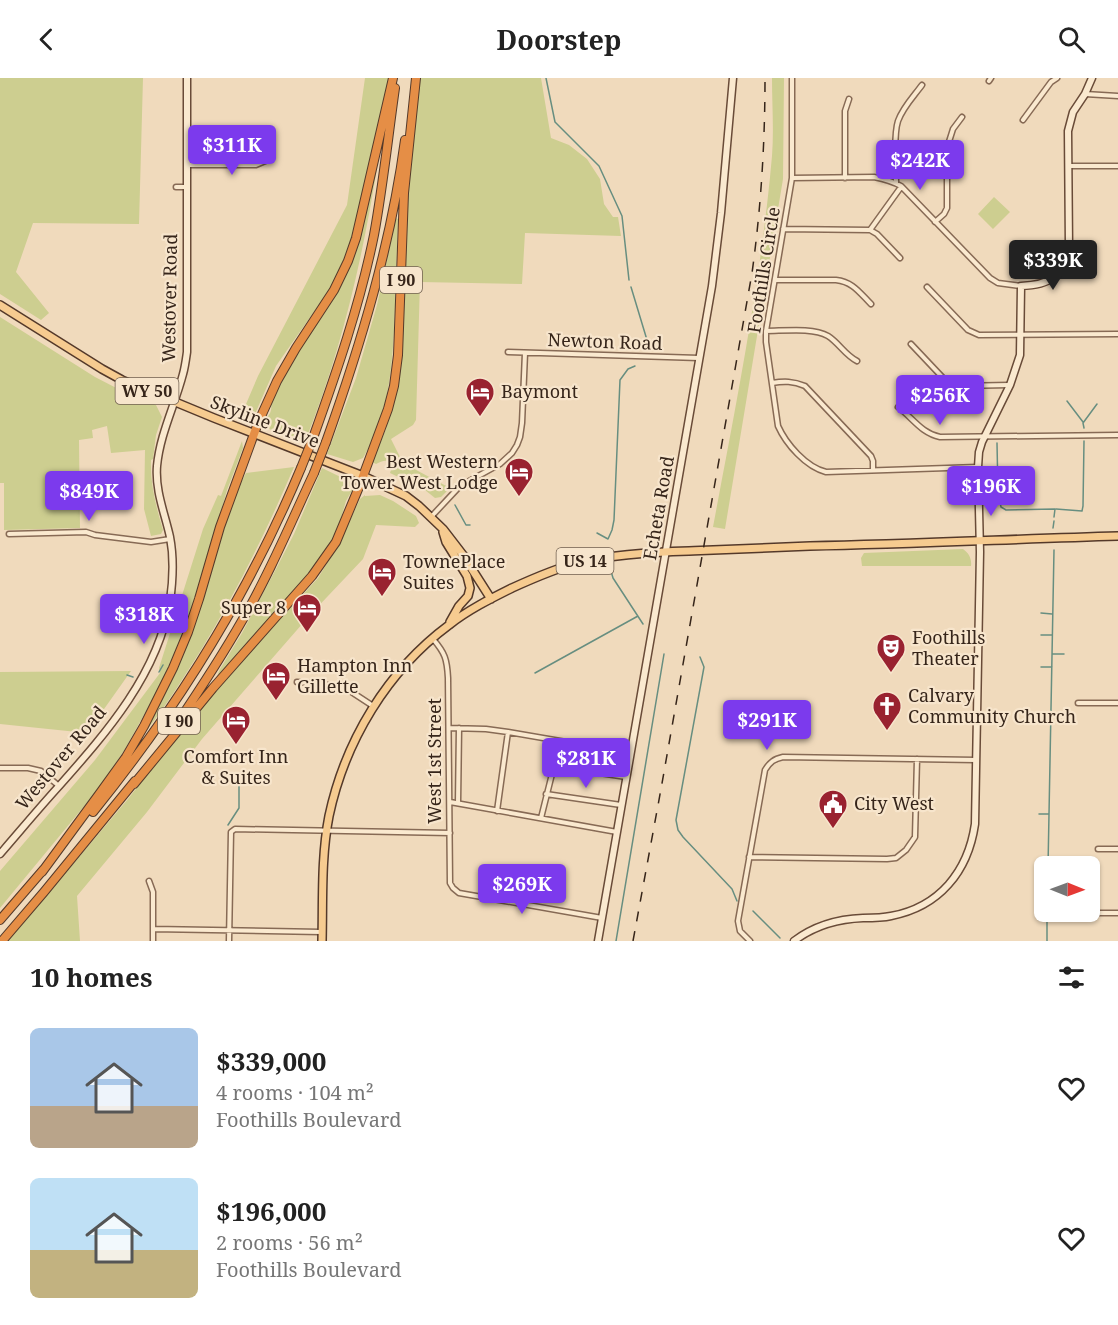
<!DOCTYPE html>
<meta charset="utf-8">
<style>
:root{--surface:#fff;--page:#f2f2f2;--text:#222;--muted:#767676;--accent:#7c3aed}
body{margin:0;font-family:"Noto Serif",serif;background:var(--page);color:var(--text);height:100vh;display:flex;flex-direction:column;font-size:22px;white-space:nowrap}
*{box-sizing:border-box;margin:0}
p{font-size:20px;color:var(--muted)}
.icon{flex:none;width:33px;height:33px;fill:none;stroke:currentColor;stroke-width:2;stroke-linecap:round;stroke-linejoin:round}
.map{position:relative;height:863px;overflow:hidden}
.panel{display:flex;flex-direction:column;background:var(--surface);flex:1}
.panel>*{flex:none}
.needle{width:39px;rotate:91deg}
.controls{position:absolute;left:1034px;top:778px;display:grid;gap:12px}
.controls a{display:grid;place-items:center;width:66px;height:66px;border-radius:9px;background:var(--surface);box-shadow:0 2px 4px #0004;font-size:30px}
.price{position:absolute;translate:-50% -51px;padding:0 14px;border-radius:6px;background:var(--accent);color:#fff;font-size:20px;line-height:39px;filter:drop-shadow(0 2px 3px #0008)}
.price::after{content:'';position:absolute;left:50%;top:36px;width:18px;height:14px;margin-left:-9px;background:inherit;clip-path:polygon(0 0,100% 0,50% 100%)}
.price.current{background:#222;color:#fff}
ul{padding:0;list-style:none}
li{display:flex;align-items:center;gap:18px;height:150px;padding:0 30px}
li span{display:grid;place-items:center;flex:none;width:168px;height:120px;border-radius:9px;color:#555}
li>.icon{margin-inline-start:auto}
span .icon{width:72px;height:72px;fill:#fffc;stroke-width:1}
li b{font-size:26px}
h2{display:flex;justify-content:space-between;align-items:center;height:72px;padding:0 30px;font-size:26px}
header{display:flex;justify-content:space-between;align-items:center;height:78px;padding:0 30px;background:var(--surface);font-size:27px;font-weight:700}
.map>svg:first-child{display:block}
</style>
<header><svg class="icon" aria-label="back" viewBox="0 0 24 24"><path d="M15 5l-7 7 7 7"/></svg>Doorstep<svg class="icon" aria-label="search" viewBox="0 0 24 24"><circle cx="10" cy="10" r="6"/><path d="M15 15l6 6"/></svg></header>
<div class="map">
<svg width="1118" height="863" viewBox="0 0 1118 863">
<rect width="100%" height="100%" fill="#f0dabc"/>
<!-- green -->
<path fill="#cdce90" d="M0,0H143L139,146L33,145L16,194L49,235L41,242L0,216Z
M365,0H389L384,27L352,161L334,205L276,288L255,336L240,340L258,298L347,127Z
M420,0H541L551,60L569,67L587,81L600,101L604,126L613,139H618L621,158L525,155L522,206L420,204L416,342L413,347L391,361L403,385L450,410L441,419L435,420L425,412L390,395L392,389V385C386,381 382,383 376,386L372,384L386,351L396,308L406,117Z
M772,0H784L783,101L725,451L713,449C736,326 761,203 772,78C774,52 772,26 772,0Z
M376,90H377C362,184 340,278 304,366L267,350L264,342C270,337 272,333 271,326L289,289L335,217Z
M994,119L1010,134L993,151L978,136Z
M396,140L398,141C397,170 396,199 395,228C393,281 391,334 363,380L353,384L327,376L356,300L377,227Z
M0,239L95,299L126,315L156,327L162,339L156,357L153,381L151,382C150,405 156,429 163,452L161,456L151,458L144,431L145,372L111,375L107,348L92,352L93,360L79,362L80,450L4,452V405H0Z
M242,363L243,370L227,412L200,509L186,550L165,599L125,671L100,709L0,830V793L95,682L160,595L159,590L203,451L218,417L221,418Z
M294,389C267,452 237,513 201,572C181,604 160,637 136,666L195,544L206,511L222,454L236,414L246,395Z
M322,390L353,405V408L354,409L346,423L337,454L324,476L307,500L223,593L217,598L220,591L242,555L277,489L294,456Z
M365,417V418L380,417L393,423L416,438L419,445L415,449L376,447L363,481L310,537L202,661L147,734L77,818L80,863H8L128,721L181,652L273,547L296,524L318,500L339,466L360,421Z
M963,471C969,475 972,481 971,488H862L861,480L864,475Z
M131,593L87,655L0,646V594Z"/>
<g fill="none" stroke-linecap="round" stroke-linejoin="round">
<!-- stream -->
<path stroke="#678e80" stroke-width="1.5" d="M546,0L555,44L599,88L622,138L629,202
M631,209L647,262
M1067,323L1083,344
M1084,350L1083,345L1097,326
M997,365L998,415L1001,429L1006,432L1055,431L1054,439
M455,427L466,447H470
M1056,431L1082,433L1083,428L1084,363
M1053,450L1054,443
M597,455L608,461L612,452L614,442L620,302L628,291L635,288
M611,493L613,500L643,546
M1041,535L1052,536
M1041,557H1052
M1053,576H1064
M700,579L704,589L676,742L678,752L683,759L732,811L737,823
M1041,589H1052
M159,594L163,587
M535,595L638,538
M127,597L133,599
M1039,736H1048
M228,747L239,730V704
M1048,789L1054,472
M753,833L780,860
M616,863L664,576
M1047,863V834"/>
<!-- street casing -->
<g stroke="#876a55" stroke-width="7">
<path id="street" d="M792,0V100L766,253V264L778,348C786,366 806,389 826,394L978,389
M989,3L991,0
M1085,16L1118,18
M1023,42L1051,4L1057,0
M187,87H256L270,81
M1068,88H1118
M792,100L874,99C884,101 892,103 901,108L990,200L998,205L1021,208
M845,100V33L849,21
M896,105C896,88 893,58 898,43C903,29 914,18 922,7
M176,109H187
M935,144L944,136L947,130V70L953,51L962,39
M783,151L870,152L877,156L900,180
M870,152L901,109
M775,202H836C853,204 859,214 871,226
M927,209L968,252L979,257L1118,256
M766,253C783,253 813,249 828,258C839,265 845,277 857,283
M911,266L945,302L951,306L958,308L1009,307
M508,274L699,280
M772,305C784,303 793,303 805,308L871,378L873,383V392
M898,329C913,340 921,355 940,359L1118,357
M431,439L460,408L500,386L512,375L517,367L520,359L522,345L525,275
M9,456L86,454L95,457L151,464L170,461
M433,561C445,575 447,581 448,600L450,805L453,810L459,815L602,840
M297,604L322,606L347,611L373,628
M1078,625H1118
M449,650L486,651L508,654L630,675
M554,688L626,699
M0,690H28L41,693L59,708
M546,716L621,727
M450,724L617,754
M458,725L459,650
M497,733L508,654
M541,740L554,688V663
M1098,771H1118
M749,779L887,781L896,780L906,772L915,759L917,681
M149,803L153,814V863
M1098,835H1118
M153,851L321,854
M229,863L231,754L235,751L450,755
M750,863L740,853L738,843L765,692C770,684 774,681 783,679L976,682"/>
</g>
<!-- secondary casing -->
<g stroke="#694b38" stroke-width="9">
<path id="secondary" d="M0,776C20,753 39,730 60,707C107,654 158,596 170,523C173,502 174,480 170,459C165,436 155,413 157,388C160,356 175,327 183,296C185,289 186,281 187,274V0
M598,863L712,208L721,135L733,0
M794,863C815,847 837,841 863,840C872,840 882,840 891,838C939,829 968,794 975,746L980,474L978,389L979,374L982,364L1010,307L1020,277L1021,208C1050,207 1062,199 1069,170L1068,53L1073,34L1085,16L1092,0"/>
</g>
<!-- primary casing -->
<g stroke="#54392a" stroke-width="10">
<path id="primary" d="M0,227L102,291L122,302L214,340L363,398L406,418L419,428L443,451L463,477L491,521
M443,454L446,464L467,498L470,510L468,518L459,528L450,544
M322,863C323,821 321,779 329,738C345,663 387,593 449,547C468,532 490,521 512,510C534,500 557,490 580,484C616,476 653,474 689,473C729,471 769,470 810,468C912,466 1015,461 1118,458"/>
</g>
<!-- highway casing -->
<g stroke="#54392a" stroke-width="10">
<path id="highway" d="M313,360C337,293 360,226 374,157C383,108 388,59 395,10
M326,364C361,266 391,166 405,62
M176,647C199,613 222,578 243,541C270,495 291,444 314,395
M134,706L213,610L312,498L336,464L359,409L388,331L394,308L398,277L404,115L416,0
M93,734C178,629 249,515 301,390
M42,794L100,715L126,679L144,648L173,590L188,554L199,521L220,449L258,345L277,303L296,270L334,212L348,183L356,160L393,0
M0,842L44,791
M2,863L44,814L135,703"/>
</g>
<!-- street -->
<use href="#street" stroke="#fae9cf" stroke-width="4"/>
<!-- secondary -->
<use href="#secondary" stroke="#fae9cf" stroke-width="6"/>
<!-- primary -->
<use href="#primary" stroke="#f6cb90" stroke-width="7"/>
<!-- highway -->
<use href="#highway" stroke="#e58e46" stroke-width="8"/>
<!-- rail -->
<path stroke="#36251a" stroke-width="1.5" stroke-dasharray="10 10" stroke-linecap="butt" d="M633,863L661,711L752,195C761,130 765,65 765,0"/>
<!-- highway-bridge casing -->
<g stroke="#54392a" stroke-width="10" stroke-linecap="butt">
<path id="highway-bridge" d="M301,390L313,360
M314,395L326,364"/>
</g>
<!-- highway-bridge -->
<use href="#highway-bridge" stroke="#e58e46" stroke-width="8"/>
</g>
<!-- icons -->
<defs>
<g id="hotel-pin" transform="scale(1.5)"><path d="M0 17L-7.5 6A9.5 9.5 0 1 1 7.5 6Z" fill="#992230" stroke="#f7e5cc"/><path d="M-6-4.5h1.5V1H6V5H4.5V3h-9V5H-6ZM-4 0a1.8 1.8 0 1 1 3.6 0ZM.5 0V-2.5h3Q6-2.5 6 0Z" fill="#fff"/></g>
<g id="theatre-pin" transform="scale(1.5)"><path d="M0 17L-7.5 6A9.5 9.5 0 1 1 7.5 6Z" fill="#992230" stroke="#f7e5cc"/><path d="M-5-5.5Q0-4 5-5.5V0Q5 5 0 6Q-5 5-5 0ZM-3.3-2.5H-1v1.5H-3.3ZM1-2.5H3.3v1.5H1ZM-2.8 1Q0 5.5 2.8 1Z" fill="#fff"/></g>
<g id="church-pin" transform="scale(1.5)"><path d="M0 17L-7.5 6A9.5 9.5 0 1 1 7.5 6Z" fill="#992230" stroke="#f7e5cc"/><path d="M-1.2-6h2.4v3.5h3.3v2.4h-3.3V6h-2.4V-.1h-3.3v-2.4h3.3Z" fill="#fff"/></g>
<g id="civic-pin" transform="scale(1.5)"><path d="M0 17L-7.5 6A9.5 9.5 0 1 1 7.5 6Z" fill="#992230" stroke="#f7e5cc"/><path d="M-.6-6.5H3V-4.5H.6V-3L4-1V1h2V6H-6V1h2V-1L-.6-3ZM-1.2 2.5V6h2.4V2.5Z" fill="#fff"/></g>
</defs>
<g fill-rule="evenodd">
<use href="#hotel-pin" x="480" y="314"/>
<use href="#hotel-pin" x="519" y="394"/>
<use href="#hotel-pin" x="382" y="494"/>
<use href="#hotel-pin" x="307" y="530"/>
<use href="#theatre-pin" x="891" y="570"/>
<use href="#hotel-pin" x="276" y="598"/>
<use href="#church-pin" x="887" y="628"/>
<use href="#hotel-pin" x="236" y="642"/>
<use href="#civic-pin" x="833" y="726"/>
</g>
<g text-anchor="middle" stroke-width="4.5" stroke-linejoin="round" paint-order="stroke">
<!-- shield labels -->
<g fill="#f7e5cc" stroke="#705f4f" stroke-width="1.5">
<rect x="380" y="189" width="42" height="26" rx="4.5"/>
<rect x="115.5" y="300" width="63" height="26" rx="4.5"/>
<rect x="556.5" y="470" width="57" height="26" rx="4.5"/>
<rect x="158" y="630" width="42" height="26" rx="4.5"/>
</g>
<g font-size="16" font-weight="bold" fill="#36251a">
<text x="401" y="208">I 90</text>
<text x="147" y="319">WY 50</text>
<text x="585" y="489">US 14</text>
<text x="179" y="649">I 90</text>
</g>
<!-- street labels -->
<g font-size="18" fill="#36251a" stroke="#f7e5cc">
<text transform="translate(764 192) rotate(-81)" y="6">Foothills Circle</text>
<text transform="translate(170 220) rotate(-89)" y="6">Westover Road</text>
<text transform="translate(605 264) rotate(2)" y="6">Newton Road</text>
<text transform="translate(265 344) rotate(21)" y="6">Skyline Drive</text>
<text transform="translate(659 430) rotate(-80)" y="6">Echeta Road</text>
<text transform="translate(61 680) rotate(-50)" y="6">Westover Road</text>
<text transform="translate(435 683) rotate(-90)" y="6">West 1st Street</text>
</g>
<!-- poi labels -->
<g font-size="18" fill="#36251a" stroke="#f7e5cc" text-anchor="start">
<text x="501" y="320">Baymont</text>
<text x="498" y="390" text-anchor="end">Best Western<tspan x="498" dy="21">Tower West Lodge</tspan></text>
<text x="403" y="490">TownePlace<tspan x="403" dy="21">Suites</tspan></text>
<text x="286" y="536" text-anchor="end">Super 8</text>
<text x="912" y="566">Foothills<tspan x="912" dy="21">Theater</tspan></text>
<text x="297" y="594">Hampton Inn<tspan x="297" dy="21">Gillette</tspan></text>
<text x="908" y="624">Calvary<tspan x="908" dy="21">Community Church</tspan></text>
<text x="236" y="685" text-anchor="middle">Comfort Inn<tspan x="236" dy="21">&amp; Suites</tspan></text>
<text x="854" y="732">City West</text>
</g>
</g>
</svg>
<div class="controls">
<a><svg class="needle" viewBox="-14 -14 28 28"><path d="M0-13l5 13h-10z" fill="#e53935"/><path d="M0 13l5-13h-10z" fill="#767676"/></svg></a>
</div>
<b class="price" style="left:232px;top:98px">$311K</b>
<b class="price" style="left:920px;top:113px">$242K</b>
<b class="price current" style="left:1053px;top:213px">$339K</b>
<b class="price" style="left:940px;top:348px">$256K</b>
<b class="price" style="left:991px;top:439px">$196K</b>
<b class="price" style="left:89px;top:444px">$849K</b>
<b class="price" style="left:144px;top:567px">$318K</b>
<b class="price" style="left:767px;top:673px">$291K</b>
<b class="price" style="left:586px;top:711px">$281K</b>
<b class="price" style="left:522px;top:837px">$269K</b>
</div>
<section class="panel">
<h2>10 homes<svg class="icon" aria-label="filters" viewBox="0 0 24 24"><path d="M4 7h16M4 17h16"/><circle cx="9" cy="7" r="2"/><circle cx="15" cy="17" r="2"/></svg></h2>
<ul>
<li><span style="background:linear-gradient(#a9c7e8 65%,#b9a48a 0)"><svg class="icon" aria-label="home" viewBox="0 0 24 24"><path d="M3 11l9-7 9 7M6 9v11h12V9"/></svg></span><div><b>$339,000</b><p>4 rooms · 104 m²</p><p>Foothills Boulevard</p></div><svg class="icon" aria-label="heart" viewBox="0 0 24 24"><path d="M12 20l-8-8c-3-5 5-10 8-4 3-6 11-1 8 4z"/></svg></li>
<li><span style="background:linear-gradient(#bfe0f5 60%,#c2b280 0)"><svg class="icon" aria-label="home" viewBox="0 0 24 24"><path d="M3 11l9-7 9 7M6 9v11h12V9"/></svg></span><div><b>$196,000</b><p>2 rooms · 56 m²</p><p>Foothills Boulevard</p></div><svg class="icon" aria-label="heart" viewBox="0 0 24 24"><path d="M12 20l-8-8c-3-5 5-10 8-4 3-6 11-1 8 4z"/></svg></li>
</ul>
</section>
